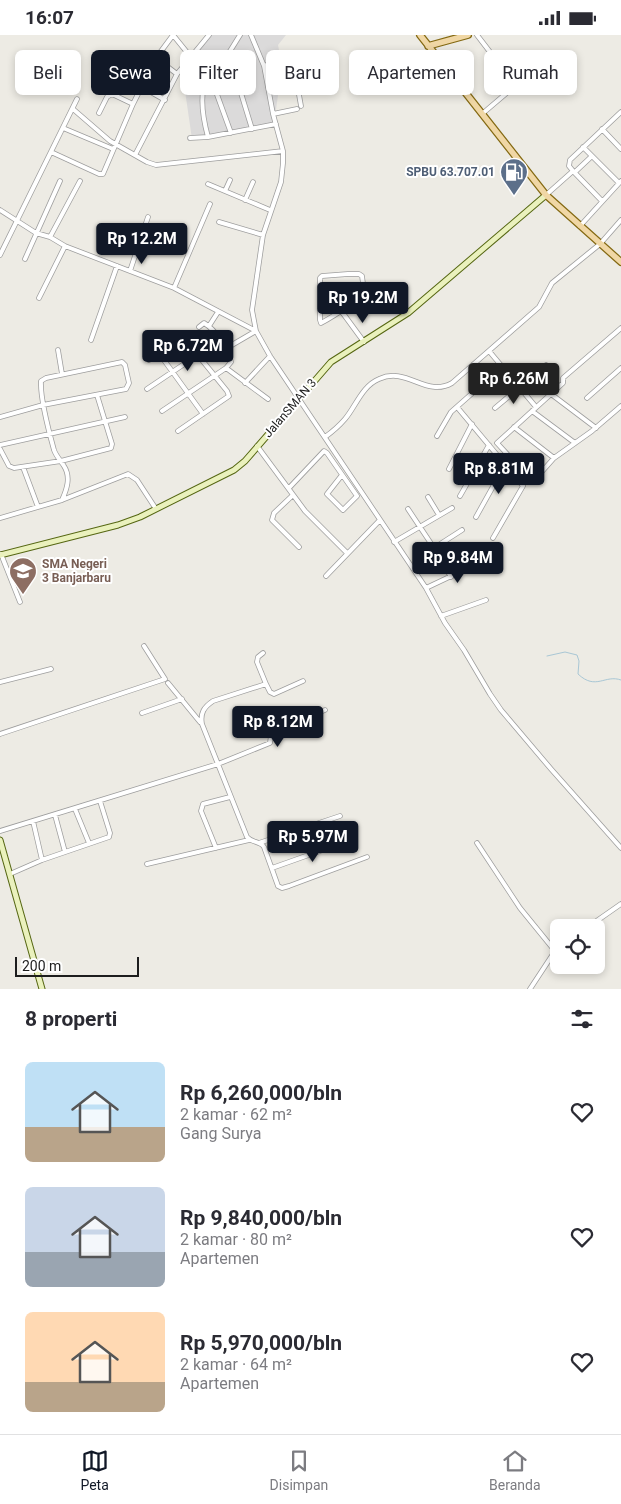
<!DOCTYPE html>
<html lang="id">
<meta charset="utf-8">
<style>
:root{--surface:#fff;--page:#f2f2f3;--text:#2b2b33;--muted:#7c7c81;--line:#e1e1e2;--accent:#111827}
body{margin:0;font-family:Roboto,sans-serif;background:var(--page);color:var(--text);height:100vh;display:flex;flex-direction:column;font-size:19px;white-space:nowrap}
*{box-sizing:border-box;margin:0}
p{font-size:16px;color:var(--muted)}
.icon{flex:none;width:28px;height:28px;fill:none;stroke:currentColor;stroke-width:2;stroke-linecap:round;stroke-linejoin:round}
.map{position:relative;height:954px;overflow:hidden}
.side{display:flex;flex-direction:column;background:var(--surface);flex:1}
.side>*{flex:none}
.top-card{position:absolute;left:15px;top:15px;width:591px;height:45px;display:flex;gap:10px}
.controls{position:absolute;left:550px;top:884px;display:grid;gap:10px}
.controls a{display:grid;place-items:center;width:55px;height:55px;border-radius:8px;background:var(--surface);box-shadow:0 2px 8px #0003;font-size:25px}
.scale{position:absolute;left:15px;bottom:12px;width:124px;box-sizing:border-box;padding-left:5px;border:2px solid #1d1d1d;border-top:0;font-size:14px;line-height:18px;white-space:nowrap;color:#1d1d1d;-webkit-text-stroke:4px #fff;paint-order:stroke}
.price{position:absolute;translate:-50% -42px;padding:0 11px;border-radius:5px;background:var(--accent);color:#fff;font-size:16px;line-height:32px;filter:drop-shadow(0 1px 2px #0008)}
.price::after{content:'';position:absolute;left:50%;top:30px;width:15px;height:11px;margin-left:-8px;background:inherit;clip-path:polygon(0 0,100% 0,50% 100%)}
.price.current{background:#222;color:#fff}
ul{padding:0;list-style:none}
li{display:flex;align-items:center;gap:15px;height:125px;padding:0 25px}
li span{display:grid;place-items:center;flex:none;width:140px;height:100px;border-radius:8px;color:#555}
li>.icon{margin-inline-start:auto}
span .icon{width:60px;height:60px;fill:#fffc;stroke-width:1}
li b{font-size:21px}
h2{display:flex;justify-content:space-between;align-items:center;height:60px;padding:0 25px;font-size:21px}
.tag{padding:0 18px;border-radius:8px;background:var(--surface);box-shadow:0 2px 8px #0003;font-size:18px;line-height:45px}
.tag.current{background:var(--accent);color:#fff}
.status{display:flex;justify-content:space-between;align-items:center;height:35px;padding:0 25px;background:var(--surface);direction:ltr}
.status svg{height:14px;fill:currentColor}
.menu{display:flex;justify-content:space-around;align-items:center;height:70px;border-top:1px solid var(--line);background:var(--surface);font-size:14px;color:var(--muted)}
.menu a{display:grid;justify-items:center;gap:2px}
.menu .current{color:var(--accent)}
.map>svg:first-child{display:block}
</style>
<div class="status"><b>16:07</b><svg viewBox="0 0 49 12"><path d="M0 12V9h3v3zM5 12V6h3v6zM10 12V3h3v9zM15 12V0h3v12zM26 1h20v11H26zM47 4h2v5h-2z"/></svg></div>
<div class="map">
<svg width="621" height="954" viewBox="0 0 621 954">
<rect width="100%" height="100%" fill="#edebe4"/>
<!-- residential -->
<path fill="#dbdada" d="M210,0H286L278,10L282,31L274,89L192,104L184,49L189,39L190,24Z"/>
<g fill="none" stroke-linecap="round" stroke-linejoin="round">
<!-- stream -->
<path stroke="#a9c7d5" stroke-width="1" d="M547,621L565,617L577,620L579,626L578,639C596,656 605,639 621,645"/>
<!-- street casing -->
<g stroke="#9e9e9e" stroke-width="5.5">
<path id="street" d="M173,0L190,21L198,35L211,43L231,98
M251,0L264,31L273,79L283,116V128L281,147L263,200L252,275L256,296L270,321L426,553L445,588L464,615L490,659L501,675L551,734L621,813
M477,0L500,30L497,36L498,38L507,51L509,56L482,79
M229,19L252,94
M156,23L177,39
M264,31L284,23H291L293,26L301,71
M207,41C199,59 203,84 208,102
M211,43L217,37L240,0
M142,52L165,65
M73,74L110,106L147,127L156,130L283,116
M99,78L107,62L112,59L133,69
M273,79L297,74
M63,93L113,114
M602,94L621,114
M190,103L208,102L276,89
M583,112L619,148
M51,117L99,139H103L133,69L156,23L173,0
M135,120L177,39L209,0
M573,136L602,166
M575,137L592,121
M208,149L270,175
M225,156L230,145
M546,160L573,136L569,131L570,125L621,77
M245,165L253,147
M0,175L36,198L50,202L65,211L174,253L256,296
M219,187L263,200
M580,191L621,146
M50,202L80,146
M0,220L77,64
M25,224L60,146
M130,236L148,182
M348,239H359L362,241L364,256L363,261C349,270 337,280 321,288L320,285V243L322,241Z
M174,253L210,169
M39,263L65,211
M342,277L364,307
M209,291L218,277
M91,305L117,231
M225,314L256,296
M58,315L62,339
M489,316L536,372
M149,325L157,319L161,321L203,379
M226,333L268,364
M245,348L270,321
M147,354L220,305
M551,359L596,393
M587,363L621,333
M457,372L523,451L493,503
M495,373L546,330
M162,376L226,333L231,327C228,314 216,295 204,288L199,292
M532,376L575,408
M0,382L43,370L126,354L129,348L125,330L122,327L46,343L41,346C40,363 49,397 54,415C56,421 61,426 64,431C71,442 67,454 62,465L0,483
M514,392L554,423L592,396L621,371
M178,396L229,361L227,356L197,319
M437,401L451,377L503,331
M325,402C332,397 339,391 345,384C356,371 362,351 379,344C407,331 426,363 452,348L539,272L552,248L600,209L621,185
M0,410L125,382
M257,411L305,476L347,518
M0,414L9,431L14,433L61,426L111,413L112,409L97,360
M554,423L538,441L508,420L497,408L563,348V343L621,293
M23,432L38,472
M449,434L472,389
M289,453L324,416L327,418L357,461L343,475L327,459L342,440
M293,460L274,478L272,485L299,512
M460,461L489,410
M428,462L439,480
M62,465L128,439L137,445L156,474
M408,474L434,513L451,542
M476,482L505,430
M394,507L452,473
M434,513L462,495
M1,519L20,567
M326,541L380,485
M426,553L483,526
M441,581L486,565
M263,618L258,622L257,627L266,649
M303,646L274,659L270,657L266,649L213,666C204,672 200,678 202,689L247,802C252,808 260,806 264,812L278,851L282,853L289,851L367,822
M0,647L51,634
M168,648L200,687
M142,678L182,664
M0,699L165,644L144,611
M75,774L89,808
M55,780L65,817
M33,786L42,825
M0,796L218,729L270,708L271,700L274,696L325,675
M259,808L340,781
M477,808L520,873L555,916
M216,813L201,776L203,769L230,762
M147,829L249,805
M272,833L348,806
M10,839L42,825L109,802L110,798L100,766
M588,892L621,869
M530,954L555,916L559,914"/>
</g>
<!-- secondary casing -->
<g stroke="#556612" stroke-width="7">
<path id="secondary" d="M0,520L118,490L140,482L234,435L245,426L331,327L408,278L546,160
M0,805L42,954"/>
</g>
<!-- primary casing -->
<g stroke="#846912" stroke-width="8">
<path id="primary" d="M420,0L546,160L621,227
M428,11L468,0"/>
</g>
<!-- street -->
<use href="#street" stroke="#fff" stroke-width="4"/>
<!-- secondary -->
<use href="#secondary" stroke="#eaf1bd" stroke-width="5"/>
<!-- primary -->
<use href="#primary" stroke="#f0d7a5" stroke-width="5.5"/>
</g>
<!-- icons -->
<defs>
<g id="fuel-pin" transform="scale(1.4375)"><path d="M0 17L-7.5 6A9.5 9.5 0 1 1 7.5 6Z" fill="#5c6f8a" stroke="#fff"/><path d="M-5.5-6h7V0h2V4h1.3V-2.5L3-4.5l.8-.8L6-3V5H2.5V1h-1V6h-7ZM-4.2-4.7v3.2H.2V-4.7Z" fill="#fff"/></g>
<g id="school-pin" transform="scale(1.4375)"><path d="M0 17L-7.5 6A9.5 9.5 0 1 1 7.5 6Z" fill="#8d6e63" stroke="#fff"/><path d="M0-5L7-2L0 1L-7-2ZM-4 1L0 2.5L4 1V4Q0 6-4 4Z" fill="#fff"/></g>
</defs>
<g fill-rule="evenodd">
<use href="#fuel-pin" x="514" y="137"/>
<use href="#school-pin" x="23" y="536"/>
</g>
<g text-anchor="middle" stroke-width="4" stroke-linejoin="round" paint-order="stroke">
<!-- service labels -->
<g font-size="12" font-weight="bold" fill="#4e5e75" stroke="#fff" text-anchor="end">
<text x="495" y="141">SPBU 63.707.01</text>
</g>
<!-- street labels -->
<g font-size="12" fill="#1d1d1d" stroke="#fff">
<text transform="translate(290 373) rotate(-49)" y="4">JalanSMAN 3</text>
</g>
<!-- education labels -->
<g font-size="12" font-weight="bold" fill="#785e54" stroke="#fff" text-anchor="start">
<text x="42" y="533">SMA Negeri<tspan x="42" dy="14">3 Banjarbaru</tspan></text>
</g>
</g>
</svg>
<div class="controls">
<a><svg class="icon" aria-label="locate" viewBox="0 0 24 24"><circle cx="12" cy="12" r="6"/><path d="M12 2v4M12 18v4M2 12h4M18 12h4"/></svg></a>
</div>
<div class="scale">200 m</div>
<b class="price" style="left:142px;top:230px">Rp 12.2M</b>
<b class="price" style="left:363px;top:289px">Rp 19.2M</b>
<b class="price" style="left:188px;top:337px">Rp 6.72M</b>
<b class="price current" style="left:514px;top:370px">Rp 6.26M</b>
<b class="price" style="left:499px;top:460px">Rp 8.81M</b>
<b class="price" style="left:458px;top:549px">Rp 9.84M</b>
<b class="price" style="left:278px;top:713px">Rp 8.12M</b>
<b class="price" style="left:313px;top:828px">Rp 5.97M</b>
<div class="top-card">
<a class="tag">Beli</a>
<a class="tag current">Sewa</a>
<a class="tag">Filter</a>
<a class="tag">Baru</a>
<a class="tag">Apartemen</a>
<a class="tag">Rumah</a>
</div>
</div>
<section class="side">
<h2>8 properti<svg class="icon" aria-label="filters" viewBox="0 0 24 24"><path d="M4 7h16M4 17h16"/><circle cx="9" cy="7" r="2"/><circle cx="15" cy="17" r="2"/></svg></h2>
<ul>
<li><span style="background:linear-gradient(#bfe0f5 65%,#b9a48a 0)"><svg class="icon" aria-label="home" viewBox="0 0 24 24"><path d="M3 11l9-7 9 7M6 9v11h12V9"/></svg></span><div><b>Rp 6,260,000/bln</b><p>2 kamar · 62 m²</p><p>Gang Surya</p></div><svg class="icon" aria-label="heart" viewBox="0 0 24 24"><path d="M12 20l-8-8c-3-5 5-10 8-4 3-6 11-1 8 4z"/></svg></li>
<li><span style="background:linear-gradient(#c9d6e8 65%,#9aa5b1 0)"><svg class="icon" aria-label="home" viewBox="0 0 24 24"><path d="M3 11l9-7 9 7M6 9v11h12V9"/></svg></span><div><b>Rp 9,840,000/bln</b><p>2 kamar · 80 m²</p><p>Apartemen</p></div><svg class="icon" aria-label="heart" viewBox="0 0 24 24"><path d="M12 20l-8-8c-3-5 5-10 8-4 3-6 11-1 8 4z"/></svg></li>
<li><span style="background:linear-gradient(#ffd9b3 70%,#b9a48a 0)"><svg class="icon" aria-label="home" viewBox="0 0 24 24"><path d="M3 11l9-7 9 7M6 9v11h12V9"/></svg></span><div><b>Rp 5,970,000/bln</b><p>2 kamar · 64 m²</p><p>Apartemen</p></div><svg class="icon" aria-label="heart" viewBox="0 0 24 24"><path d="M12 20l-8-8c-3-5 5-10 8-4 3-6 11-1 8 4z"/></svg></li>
</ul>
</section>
<nav class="menu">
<a class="current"><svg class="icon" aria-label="map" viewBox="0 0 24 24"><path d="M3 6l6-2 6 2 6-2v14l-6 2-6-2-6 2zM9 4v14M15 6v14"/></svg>Peta</a>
<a><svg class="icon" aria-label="saved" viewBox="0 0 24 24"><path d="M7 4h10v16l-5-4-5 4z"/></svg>Disimpan</a>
<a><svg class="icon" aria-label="home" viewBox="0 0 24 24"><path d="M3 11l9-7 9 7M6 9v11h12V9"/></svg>Beranda</a>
</nav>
